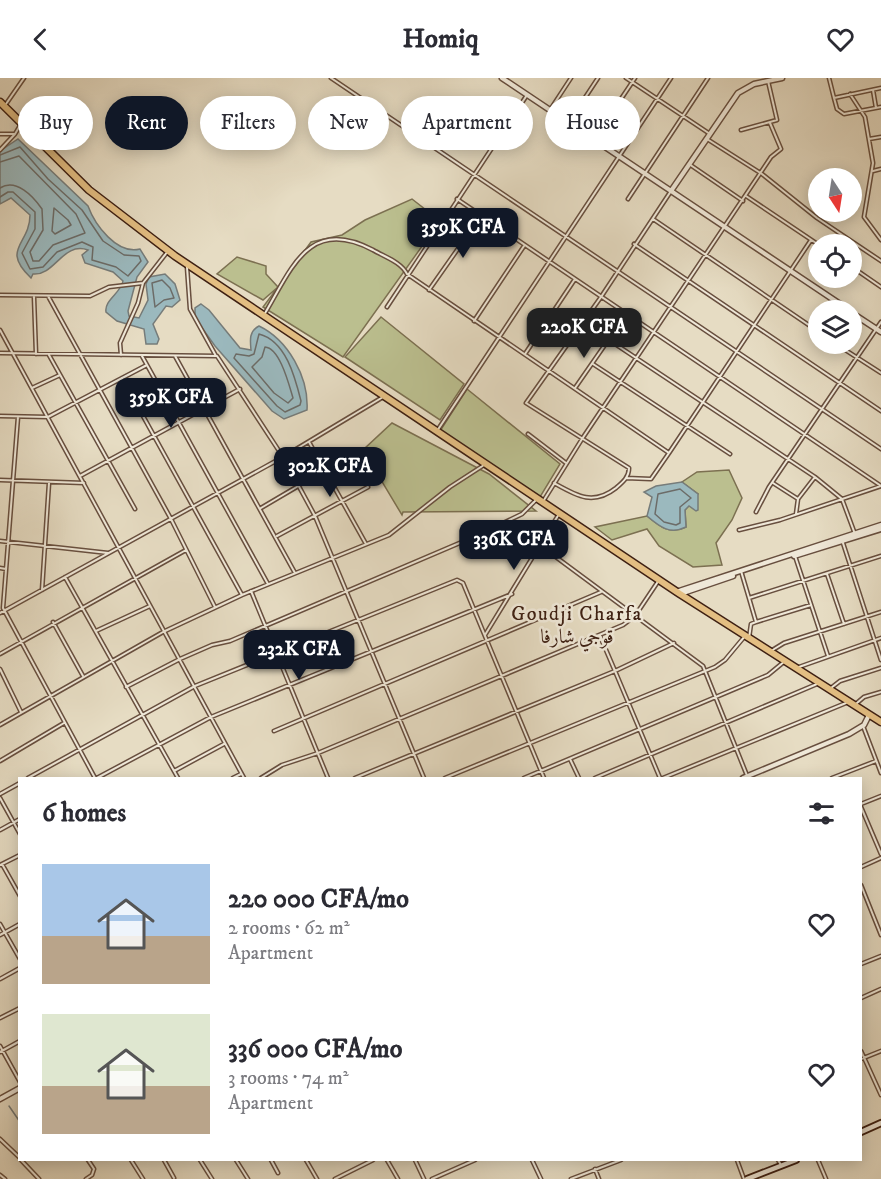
<!DOCTYPE html>
<meta charset="utf-8">
<style>
:root{--surface:#fff;--page:#f7f7f7;--text:#2b2b33;--muted:#7c7c81;--accent:#111827}
body{margin:0;font-family:"IM FELL DW Pica",Amiri,serif;background:var(--page);color:var(--text);height:100vh;display:flex;flex-direction:column;font-size:22px;white-space:nowrap}
*{box-sizing:border-box;margin:0}
p{font-size:20px;color:var(--muted)}
.icon{flex:none;width:33px;height:33px;fill:none;stroke:currentColor;stroke-width:2;stroke-linecap:round;stroke-linejoin:round}
.map{position:relative;flex:1;overflow:hidden}
.panel{position:absolute;left:18px;top:699px;width:844px;height:384px;display:flex;flex-direction:column;background:var(--surface);border-radius:0px;box-shadow:0 3px 15px #0003}
.panel>*{flex:none}
.guide{position:absolute;left:18px;top:18px;width:846px;height:54px;display:flex;gap:12px}
.needle{width:39px;rotate:168deg}
.buttons{position:absolute;left:808px;top:90px;display:grid;gap:12px}
.buttons a{display:grid;place-items:center;width:54px;height:54px;border-radius:50%;background:var(--surface);box-shadow:0 3px 15px #0003;font-size:30px}
.price{position:absolute;translate:-50% -51px;padding:0 14px;border-radius:12px;background:var(--accent);color:#fff;font-size:20px;line-height:39px;filter:drop-shadow(0 2px 3px #0008)}
.price::after{content:'';position:absolute;left:50%;top:36px;width:18px;height:14px;margin-left:-9px;background:inherit;clip-path:polygon(0 0,100% 0,50% 100%)}
.price.active{background:#222;color:#fff}
ul{padding:0;list-style:none}
li{display:flex;align-items:center;gap:18px;height:150px;padding:0 24px}
li span{display:grid;place-items:center;flex:none;width:168px;height:120px;border-radius:0px;color:#555}
li>.icon{margin-inline-start:auto}
span .icon{width:72px;height:72px;fill:#fffc;stroke-width:1}
li b{font-size:26px}
h2{display:flex;justify-content:space-between;align-items:center;height:72px;padding:0 24px;font-size:26px}
.chip{padding:0 21px;border-radius:27px;background:var(--surface);box-shadow:0 3px 15px #0003;font-size:21px;line-height:54px}
.chip.active{background:var(--accent);color:#fff}
header{display:flex;justify-content:space-between;align-items:center;height:78px;padding:0 24px;background:var(--surface);font-size:27px;font-weight:700}
.map>svg:first-child{display:block}
</style>
<header><svg class="icon" aria-label="back" viewBox="0 0 24 24"><path d="M15 5l-7 7 7 7"/></svg>Homiq<svg class="icon" aria-label="heart" viewBox="0 0 24 24"><path d="M12 20l-8-8c-3-5 5-10 8-4 3-6 11-1 8 4z"/></svg></header>
<div class="map">
<svg width="881" height="1101" viewBox="0 0 881 1101">
<rect width="100%" height="100%" fill="#e6dcc3"/>
<filter id="stains"><feTurbulence type="fractalNoise" baseFrequency=".00333" numOctaves="4"/><feColorMatrix values="0 0 0 0 .2 0 0 0 0 .09 0 0 0 0 .02 0 0 0 .5 -.17"/></filter>
<radialGradient id="worn" r=".72"><stop offset=".6" stop-color="#630" stop-opacity="0"/><stop offset="1" stop-color="#630" stop-opacity=".3"/></radialGradient>
<!-- green -->
<path fill="#bbbf8f" stroke="#7c7051" stroke-width="1.5" d="M412,121L440,143L343,279L263,229L278,209L263,222L217,196L237,179L266,188V196L278,209L311,164L342,157L365,142Z
M381,239L464,306L440,342L345,279Z
M467,311L560,386L540,419L440,353Z
M392,345L489,396L536,433L403,434L402,437L363,372Z
M729,392L742,420L732,442L716,465L722,487L693,489L659,468L647,451L612,462L595,449L647,438C660,449 670,457 686,449L685,432L698,416L682,404L697,394Z"/>
<!-- water -->
<path fill="#9bb9be" stroke="#767c7a" stroke-width="1.5" d="M18,61L88,128C95,147 117,177 140,171L148,184L137,199L128,233L129,238L139,240L148,222L146,206L149,199L165,196L175,206L180,222L172,229L166,228L153,246L159,261L157,266H146L144,251L117,243L106,234C104,222 121,215 123,203L113,194L85,185L82,177L88,172C63,163 55,198 33,196L31,200C0,170 30,167 30,137L11,120L0,126V73Z
M201,226L209,232L240,270L251,272C250,262 249,253 259,248C288,262 309,299 307,332L284,341L272,333L215,268L195,240V230Z
M682,404L698,416V432L696,433L689,428L685,432L686,449C670,457 660,449 647,438L652,419L644,414L656,408Z"/>
<g fill="none" stroke-linecap="round" stroke-linejoin="round">
<!-- shore -->
<path stroke="#6c6c68" stroke-width="1.5" d="M0,77L20,69L48,101L82,132L103,163L124,177L139,178L141,183L128,198L116,189L92,182L93,169L82,164L57,174L43,189L30,191L22,175L35,151V134L13,114H8L0,119
M0,84L19,78L76,136L85,155L53,167L39,183H33L30,174L43,152L42,131C33,118 16,100 0,110
M54,130L68,142L71,147L55,156L52,153Z
M162,202L170,210L174,220L164,222L155,229L152,205Z
M259,256C286,263 295,299 301,323L300,327L285,334L277,328L234,280L236,276L249,278L254,276Z
M265,269C280,270 289,307 293,320L288,325L274,315L252,289L262,279Z
M680,411L691,420L680,429V445L676,447L664,444L655,436L658,416Z"/>
<!-- stream -->
<path stroke="#767c7a" stroke-width="1.5" d="M9,1028L20,1044"/>
<!-- minor casing -->
<g stroke="#684f3f" stroke-width="5">
<path id="minor" d="M331,0L881,371
M626,0L710,56
M829,0L834,20L881,10
M873,12L876,30
M850,16L865,39L873,85L864,139L881,162
M834,20L837,31L844,36L881,29
M6,26L24,0
M550,32L571,0
M613,33L635,0
M569,44L598,0
M741,52L777,42L768,3
M0,56H15L21,46
M707,61L762,96L817,140L881,183
M869,61L881,59
M0,72L15,56
M689,86L743,123
M873,93L881,91
M746,118L819,167
M457,121L881,408
M628,121L708,0
M653,141L819,254
M634,166L881,333
M187,189L190,231L216,278
M852,189L881,209
M429,212L481,138
M0,217L90,218L109,209L143,205
M48,218L171,441L215,529
M34,219L36,276
M387,229L527,17
M264,237C292,190 309,138 373,172C385,179 401,184 407,196L669,375L651,401L626,400
M474,243L524,168
M582,244L815,399L842,421L855,456
M0,252L244,700
M836,266L881,295
M0,275L217,278L283,379L315,438L424,700
M525,276L575,201
M49,277L135,431
M121,277L120,265L138,225L143,205L168,173
M142,278L268,506
M175,278L295,495
M593,286L730,376
M122,300L242,517
M32,310L60,297
M575,310L609,261
M0,338L48,339L147,287
M18,339L3,530L95,700
M437,353L671,0
M528,356L566,385
M309,364L366,466
M669,375L811,162
M80,398L240,311
M0,402L84,405
M554,405C577,418 593,428 616,410C623,404 629,399 629,390L526,325L601,219L671,113
M773,405L798,421
M544,422L582,361L771,79L781,71L770,45
M261,430L300,407
M756,434L769,409L881,244
M796,436L798,421L815,399
M739,452L780,442L881,408
M277,458L368,409
M842,462L881,582
M0,463L108,475
M541,468L703,588L748,700
M795,478L828,578
M0,490L6,491
M741,493L749,520
M827,496L844,546
M65,499L178,700
M42,512L49,405
M251,513L328,700
M0,535L283,379L383,319
M53,544L83,598
M756,544L811,527
M96,553L150,528
M485,557L559,436
M749,560L751,546L756,544L749,520L881,478
M771,573L784,565L881,534
M0,576L186,472
M799,589L881,560
M0,591L21,634
M126,609L180,581L212,567L230,563L476,458L522,436L537,421
M831,610L840,603L881,590
M857,625L864,619L881,614
M0,647L163,554L242,517L389,457L450,409L484,387
M863,648L881,695
M274,653L601,514
M570,681L579,700
M0,683L64,645
M174,693L224,666
M28,700L195,608L457,502L463,505L544,700
M97,700L211,639L512,516
M233,700L241,696
M261,700L282,687L318,675L623,547L635,538L659,502
M355,700L615,593L600,558
M445,700L715,589L725,582L745,558
M524,700L768,597L785,583
M595,700L817,606
M660,700L615,593L674,565
M663,700L846,625
M832,700L876,683
M0,716L20,705
M0,720L20,756
M861,726L881,718
M861,729L881,776
M0,752L20,741
M2,786L20,818
M0,787L20,777
M861,789L881,780
M861,807L881,857
M0,846L20,881
M0,857L20,846
M861,886L881,878
M0,901L20,890
M861,920L881,911
M0,940L20,930
M0,968L20,1004
M861,973L881,1017
M0,974L20,963
M861,981L881,973
M0,1061L20,1080
M21,1082L39,1101
M131,1082L143,1101
M164,1082L174,1100
M200,1082L212,1101
M236,1082L248,1101
M271,1082L278,1095
M306,1082L317,1101
M387,1082L398,1101
M415,1082L424,1101
M532,1082L541,1101
M737,1082L744,1101
M778,1082L781,1087
M818,1082L826,1101
M595,1091L599,1101
M0,1097L5,1101
M86,1101L92,1097L94,1091L88,1082
M335,1101L373,1082
M432,1101L475,1082
M571,1101L621,1082"/>
</g>
<!-- tertiary casing -->
<g stroke="#684f3f" stroke-width="7">
<path id="tertiary" d="M502,0L849,232
M671,113L738,15L754,6L782,0
M852,235L881,254
M794,478L881,451
M676,514L881,447
M680,516L733,498
M743,700L849,656L864,647L869,637
M0,1021L20,1010"/>
</g>
<!-- secondary casing -->
<g stroke="#3e2013" stroke-width="8">
<path id="secondary" d="M861,1054L881,1045
M747,1101L796,1082"/>
</g>
<!-- trunk casing -->
<g stroke="#3e2013" stroke-width="9">
<path id="trunk" d="M0,24L89,112L175,178L680,516L881,644"/>
</g>
<!-- minor -->
<use href="#minor" stroke="#efe8d8" stroke-width="2"/>
<!-- tertiary -->
<use href="#tertiary" stroke="#efe8d8" stroke-width="4"/>
<!-- secondary -->
<use href="#secondary" stroke="#efe8d8" stroke-width="4.5"/>
<!-- trunk -->
<use href="#trunk" stroke="#e3be82" stroke-width="6"/>
</g>
<g text-anchor="middle" stroke-width="5" stroke-linejoin="round" paint-order="stroke">
<!-- neighbourhood labels -->
<g font-size="20" letter-spacing="1.5" fill="#3e2013" stroke="#efe8d8">
<text x="577" y="542">Goudji Charfa<tspan x="577" dy="23">قوجي شارفا</tspan></text>
</g>
</g>
<rect width="100%" height="100%" filter="url(#stains)"/>
<rect width="100%" height="100%" fill="url(#worn)"/>
</svg>
<div class="buttons">
<a><svg class="needle" viewBox="-14 -14 28 28"><path d="M0-13l5 13h-10z" fill="#e53935"/><path d="M0 13l5-13h-10z" fill="#7c7c81"/></svg></a>
<a><svg class="icon" aria-label="locate" viewBox="0 0 24 24"><circle cx="12" cy="12" r="6"/><path d="M12 2v4M12 18v4M2 12h4M18 12h4"/></svg></a>
<a><svg class="icon" aria-label="layers" viewBox="0 0 24 24"><path d="M12 4l9 5-9 5-9-5zM3 14l9 5 9-5"/></svg></a>
</div>
<b class="price" style="left:463px;top:181px">359K CFA</b>
<b class="price active" style="left:584px;top:281px">220K CFA</b>
<b class="price" style="left:171px;top:351px">359K CFA</b>
<b class="price" style="left:330px;top:420px">302K CFA</b>
<b class="price" style="left:514px;top:493px">336K CFA</b>
<b class="price" style="left:299px;top:603px">232K CFA</b>
<div class="guide">
<a class="chip">Buy</a>
<a class="chip active">Rent</a>
<a class="chip">Filters</a>
<a class="chip">New</a>
<a class="chip">Apartment</a>
<a class="chip">House</a>
</div>
<section class="panel">
<h2>6 homes<svg class="icon" aria-label="filters" viewBox="0 0 24 24"><path d="M4 7h16M4 17h16"/><circle cx="9" cy="7" r="2"/><circle cx="15" cy="17" r="2"/></svg></h2>
<ul>
<li><span style="background:linear-gradient(#a9c7e8 60%,#b9a48a 0)"><svg class="icon" aria-label="home" viewBox="0 0 24 24"><path d="M3 11l9-7 9 7M6 9v11h12V9"/></svg></span><div><b>220 000 CFA/mo</b><p>2 rooms · 62 m²</p><p>Apartment</p></div><svg class="icon" aria-label="heart" viewBox="0 0 24 24"><path d="M12 20l-8-8c-3-5 5-10 8-4 3-6 11-1 8 4z"/></svg></li>
<li><span style="background:linear-gradient(#dfe7d0 60%,#b9a48a 0)"><svg class="icon" aria-label="home" viewBox="0 0 24 24"><path d="M3 11l9-7 9 7M6 9v11h12V9"/></svg></span><div><b>336 000 CFA/mo</b><p>3 rooms · 74 m²</p><p>Apartment</p></div><svg class="icon" aria-label="heart" viewBox="0 0 24 24"><path d="M12 20l-8-8c-3-5 5-10 8-4 3-6 11-1 8 4z"/></svg></li>
</ul>
</section>
</div>
